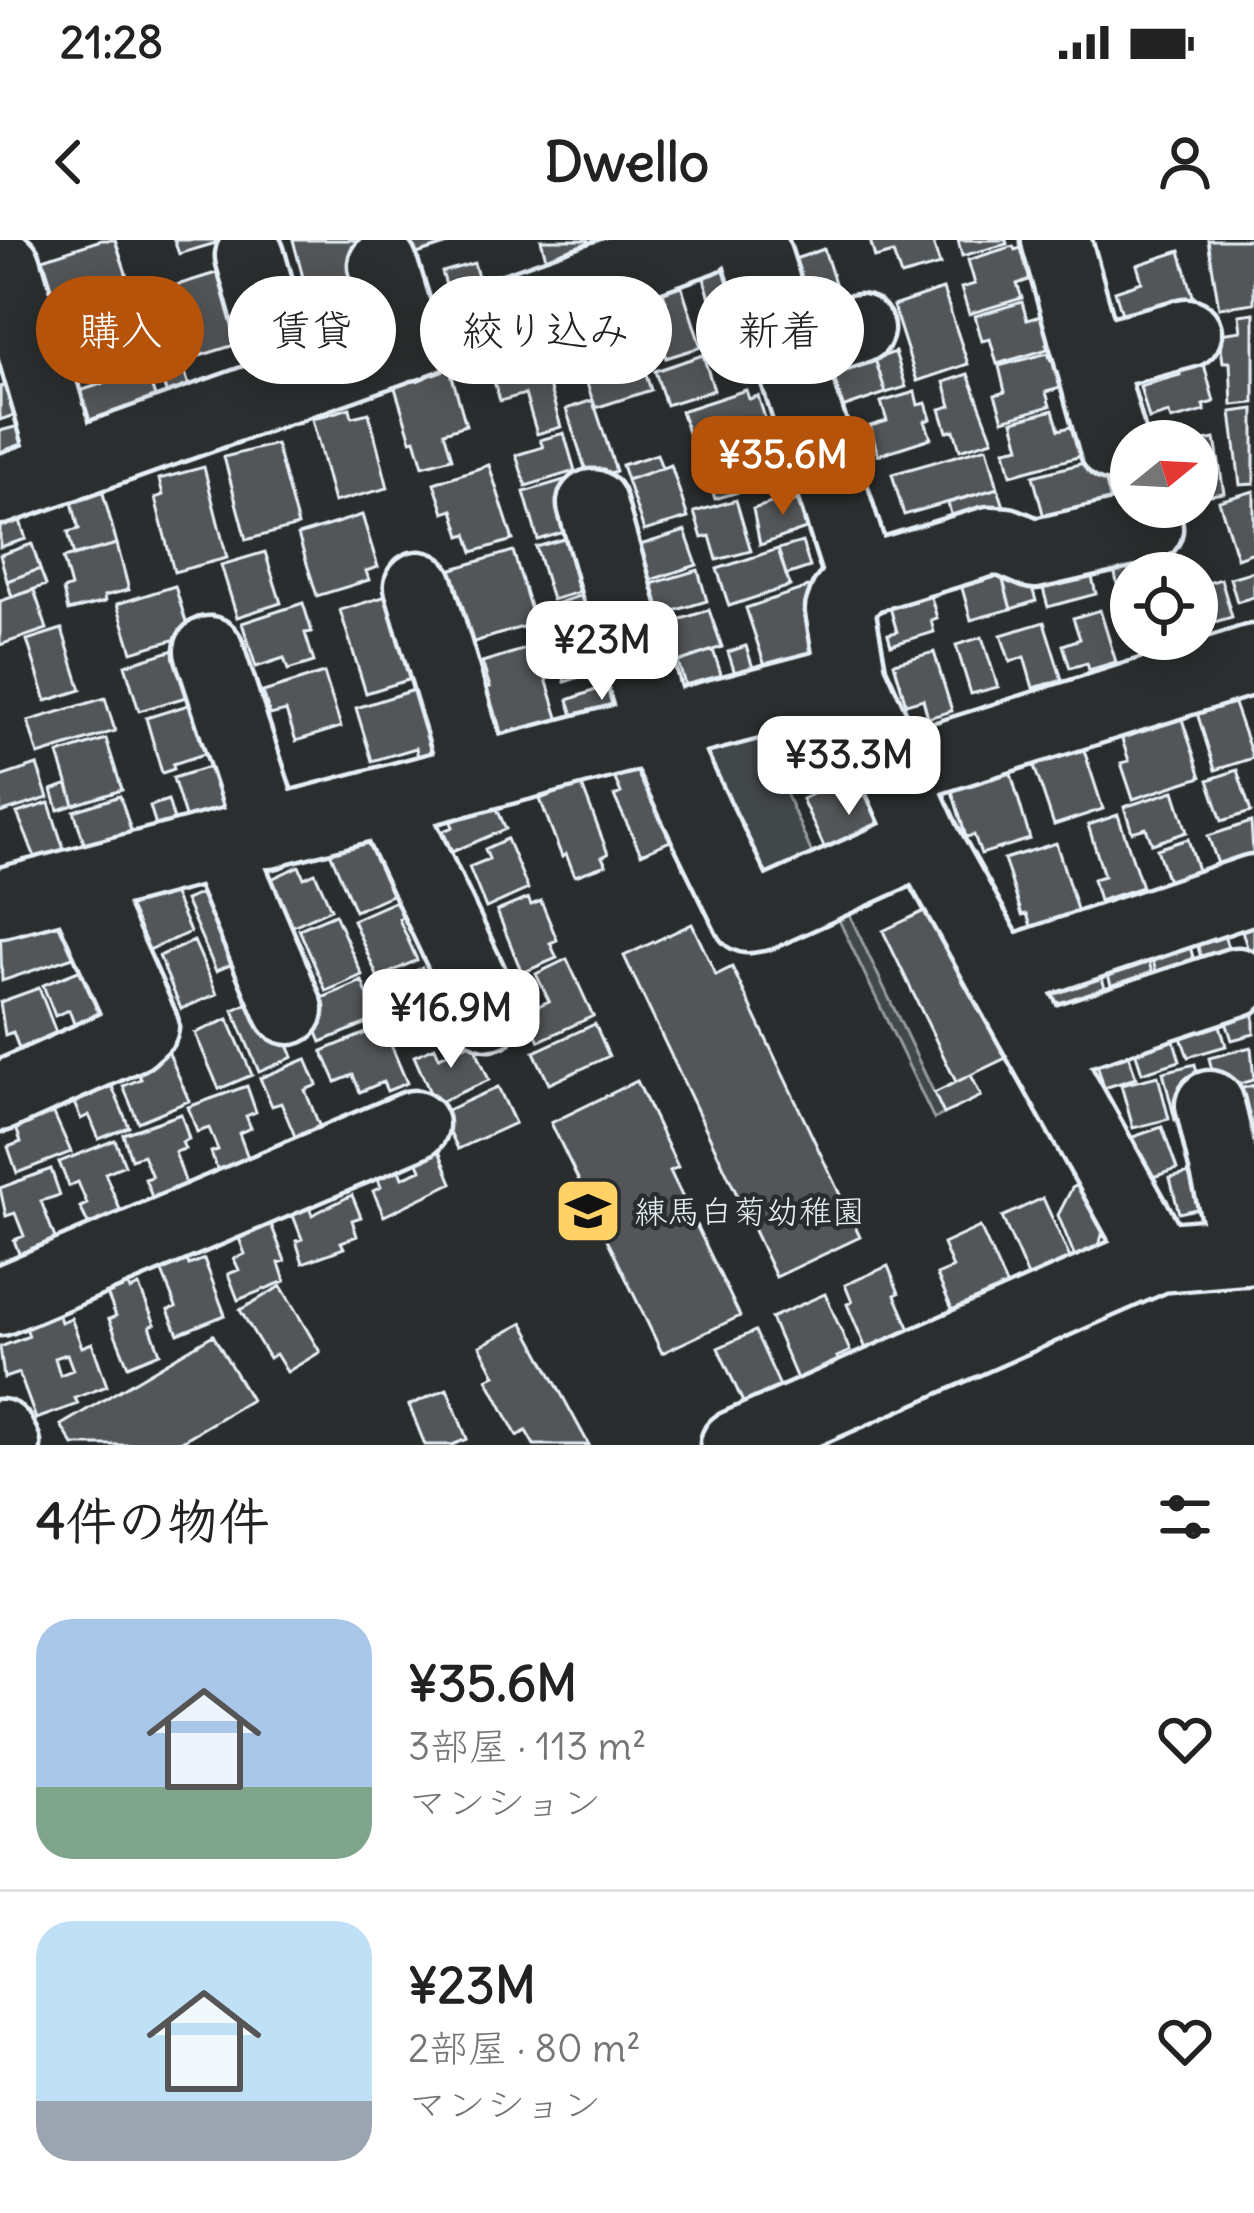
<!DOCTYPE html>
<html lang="ja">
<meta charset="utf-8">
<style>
:root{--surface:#fff;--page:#f6f6f6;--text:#222;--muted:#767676;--line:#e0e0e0;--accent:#b45309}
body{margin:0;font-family:Delius,"Klee One",sans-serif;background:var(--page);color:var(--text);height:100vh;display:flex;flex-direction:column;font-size:45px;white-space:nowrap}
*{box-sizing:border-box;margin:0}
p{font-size:39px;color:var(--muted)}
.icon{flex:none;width:66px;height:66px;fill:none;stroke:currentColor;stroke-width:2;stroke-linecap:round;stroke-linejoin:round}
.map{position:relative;height:1205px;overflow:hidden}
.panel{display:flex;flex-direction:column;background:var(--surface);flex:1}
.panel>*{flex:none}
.hud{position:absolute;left:36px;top:36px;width:1182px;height:108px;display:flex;gap:24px}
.needle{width:78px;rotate:72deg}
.controls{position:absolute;left:1110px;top:180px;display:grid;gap:24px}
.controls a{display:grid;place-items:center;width:108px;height:108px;border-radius:50%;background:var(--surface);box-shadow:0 6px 30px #0003;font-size:60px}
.price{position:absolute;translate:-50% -102px;padding:0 27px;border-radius:24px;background:#fff;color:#222;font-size:39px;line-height:78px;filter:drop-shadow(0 3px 6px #0008)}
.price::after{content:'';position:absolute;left:50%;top:72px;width:36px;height:27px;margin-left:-18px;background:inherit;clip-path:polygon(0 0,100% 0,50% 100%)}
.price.on{background:var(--accent);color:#fff}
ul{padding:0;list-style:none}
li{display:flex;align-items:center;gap:36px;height:300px;padding:0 36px}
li+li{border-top:3px solid var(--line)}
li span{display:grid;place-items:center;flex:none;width:336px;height:240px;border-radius:36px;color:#555}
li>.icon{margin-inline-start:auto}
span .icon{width:144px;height:144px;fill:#fffc;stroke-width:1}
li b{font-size:51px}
h2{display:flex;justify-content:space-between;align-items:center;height:144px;padding:0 36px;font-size:51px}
.tag{padding:0 42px;border-radius:54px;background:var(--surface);box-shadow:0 6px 30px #0003;font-size:42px;line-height:108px}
.tag.on{background:var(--accent);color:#fff}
.status{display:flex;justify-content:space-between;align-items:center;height:84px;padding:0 60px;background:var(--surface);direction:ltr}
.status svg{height:33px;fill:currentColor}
header{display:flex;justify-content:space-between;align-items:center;height:156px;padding:0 36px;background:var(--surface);font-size:54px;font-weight:800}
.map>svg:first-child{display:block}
</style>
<div class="status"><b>21:28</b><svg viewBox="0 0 49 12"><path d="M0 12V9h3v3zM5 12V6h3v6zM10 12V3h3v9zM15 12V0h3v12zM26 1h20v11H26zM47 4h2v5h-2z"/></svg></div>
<header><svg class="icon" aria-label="back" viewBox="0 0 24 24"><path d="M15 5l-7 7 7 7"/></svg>Dwello<svg class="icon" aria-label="person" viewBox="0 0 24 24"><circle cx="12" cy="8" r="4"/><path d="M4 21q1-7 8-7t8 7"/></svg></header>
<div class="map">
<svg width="1254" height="1205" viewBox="0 0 1254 1205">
<rect width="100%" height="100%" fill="#2a2d2e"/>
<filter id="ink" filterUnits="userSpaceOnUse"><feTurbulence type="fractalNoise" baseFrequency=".00833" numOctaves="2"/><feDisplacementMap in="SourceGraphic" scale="24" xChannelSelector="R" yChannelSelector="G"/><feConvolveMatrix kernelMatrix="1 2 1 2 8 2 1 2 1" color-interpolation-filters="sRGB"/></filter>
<g filter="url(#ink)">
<!-- green -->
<path fill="#424648" stroke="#959ca0" stroke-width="3" d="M753,476L822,637L769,662L691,492Z
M841,657L944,874L934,879L835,672Z"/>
<!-- building -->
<path fill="#535759" stroke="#e8f1f8" stroke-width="3" fill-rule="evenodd" d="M101,0H115L131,48L125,50L127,56L72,74L66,53L55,57L43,19Z
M174,0H215L216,3L179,14Z
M293,0H359L383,85L322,103L313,74L305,76L300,59L308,56Z
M409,0H460L414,15Z
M541,0H588L596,28L552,40Z
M870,0H932L940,25L901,36L893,13L875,18Z
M958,0H1006L1007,4L962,16Z
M1208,0H1254V63L1219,68Z
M1033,4L1043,35L1017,44L1022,58L969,74L961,48L975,44L968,20L1013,6L1015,10Z
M740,5L762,75L719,89L698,18Z
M824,9L847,80L809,93L786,22Z
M1180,11L1194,59L1129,79L1127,72L1122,74L1115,51L1142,42L1137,25Z
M474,23L486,66L455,75L442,32Z
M232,28L254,99L196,117L174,46Z
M677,32L701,107L666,118L652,65L666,61L658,38Z
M943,49L968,124L917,141L893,66Z
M619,54L651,150L595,168L564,71Z
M1022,62L1027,80L1057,71L1065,99L1046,104L1048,109L997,124L990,99L982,101L975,76Z
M128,65L146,119L89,137L84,122L77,124L65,86Z
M1254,73V163L1232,165L1230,122H1223L1219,94L1241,91L1239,75Z
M532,87L561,187L537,194L525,154L500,161L486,115L501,111L497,97Z
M868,98L886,153L842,168L825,112Z
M1200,109L1214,162L1203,165L1205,171L1171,180L1169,173L1149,179L1140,146L1180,135L1175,116Z
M895,112L906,147L886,153L875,119Z
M1048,113L1051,121L1070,115L1078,143L1046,152L1050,166L1003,180L995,155L1005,152L999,126Z
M703,115L714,150L666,165L655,131Z
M447,119L466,185L444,192L452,218L423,226L415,199L411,200L391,135Z
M146,129L162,178L94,208L74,153Z
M184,129L196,170L174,177L161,136Z
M968,134L993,200L960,210L954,190L947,192L940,169L951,166L944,142Z
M7,145L17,174L0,180V147Z
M746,150L749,159L758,156L766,181L692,205L681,171Z
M915,152L918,165L926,163L931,179L925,181L931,198L878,215L870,186L887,181L881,162Z
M593,160L616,231L589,240L566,169Z
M350,168L352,177L369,173L388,248L334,262L312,179Z
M1254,169V244L1240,245L1231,172Z
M1053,170L1059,190L1085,183L1093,213L1011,235L1005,210L1020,207L1013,181Z
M22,185L31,217L0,240V191Z
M564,193L575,231L526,246L516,215L543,207L540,200Z
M770,194L775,209L798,203L806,232L715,259L701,214Z
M1215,199L1224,253L1197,257V202Z
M276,204L298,286L246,300L224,217Z
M987,207L998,248L904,275L892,234Z
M657,214L662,228L627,240L622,225Z
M1095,220L1103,232L1113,268L1046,285L1033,236Z
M489,225L513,300L473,312L467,294L461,296L453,270L444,273L434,243Z
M671,225L688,278L644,291L627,240Z
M204,227L227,318L174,332L155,258L163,255L159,239Z
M98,235L117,304L74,316L68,292L79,289L67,243Z
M567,239L581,287L538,300L524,252Z
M998,248L1008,279L956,293L948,263Z
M1254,251V312L1237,318L1219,261Z
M811,255L818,277L804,281L806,289L760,305L753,269L786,258L788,263Z
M736,260L751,311L717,320L710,296L702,298L694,272Z
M14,262L26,299L0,307V266Z
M362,275L378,327L366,331L369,340L317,356L298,295Z
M685,291L697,325L651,340L640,305Z
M588,292V335L575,340L579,352L552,360L536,307Z
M1168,298L1176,333H1131V345L1118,348L1110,310Z
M802,302L810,327L786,335L778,309Z
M32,304L40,329L7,341L0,315Z
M117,304L129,350L104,356L105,362L68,371L63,350L71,347L63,318Z
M778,309L790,346L729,366L717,329Z
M513,311L535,383L471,403L449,330Z
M265,312L281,363L237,377L221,325Z
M1086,313L1096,354L1048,367L1037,327Z
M996,316L1011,369L971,380L956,327Z
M1026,326L1036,361L1011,369L1001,333Z
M40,329L46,345L12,357L7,341Z
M698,330L707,361L657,376L641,347Z
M1254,331V357L1237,362L1230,338Z
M924,333L937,378L931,380L934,392L891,405L888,394L897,392L887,357Z
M1221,339L1232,377L1197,387V346Z
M175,346L190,395L132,412L117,364Z
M811,346L832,411L767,432L746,368Z
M603,348L616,385L584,396L582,391L563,397L552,365Z
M34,350L47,389L0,405V361Z
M403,351L424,420L407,425L411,439L366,453L340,370Z
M1131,362V391L1125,393L1118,366Z
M303,363L312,392L305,393L314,422L288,430L284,418L256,427L242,383Z
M709,370L722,407L678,422L666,384Z
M1100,370L1116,422L1089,430L1087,423L1070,428L1063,405L1080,399L1073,378Z
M1044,382L1062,440L1033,448L1024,417L1010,422L1001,395Z
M62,389L81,450L46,461L27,400Z
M982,397L998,447L971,454L956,405Z
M1148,399H1177L1178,404L1152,412Z
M196,403L193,455L139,471L125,425Z
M536,406L560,484L503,501L497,478L490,480L480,449L490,447L482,422Z
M746,406L759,447L741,452L728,412Z
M615,409L626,439L602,448L596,431L565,442L561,428Z
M713,410L722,437L686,448L678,422Z
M934,412L952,471L928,478L923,459L906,464L894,423Z
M324,433L341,487L296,501L286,471L270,475L263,452Z
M626,439V476L598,486L593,471L574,478L568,460Z
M433,444L453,512L419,522L416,508L372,521L356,468Z
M214,457L217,510L173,524L174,529L162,533L146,478Z
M105,458L115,491L38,515L28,481Z
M1233,461L1253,518L1215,530L1197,473Z
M842,462L861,499L845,508L850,516L837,523L840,528L807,545L792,516L801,512L785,482Z
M1178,467L1201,537L1133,559L1121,523L1129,521L1118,487Z
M106,499L122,550L74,565L58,514Z
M1081,501L1103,569L1054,585L1031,517Z
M1005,513L1030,599L981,614L974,595L966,597L951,548L976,541L970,524Z
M640,517L688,593L641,614L614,556L621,553L611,530Z
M232,520L249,578L191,596L173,538Z
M37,525L48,558L0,573V537Z
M1237,530L1251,572L1222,581L1208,540Z
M847,539L856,559L881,547L899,589L830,620L802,559Z
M581,543L608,614L602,617L606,625L575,636L566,614L562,617L540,559Z
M68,544L74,565L58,570L52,550Z
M1174,551L1187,592L1152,604L1146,588L1132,592L1124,567Z
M120,556L134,600L90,622L74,571Z
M168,560L179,597L161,602L150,566Z
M493,560L506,589L452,612L443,591L453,587L443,562Z
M49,563L65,613L37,622L17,573Z
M1118,575L1142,647L1099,661L1093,639L1104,636L1088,585Z
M1251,582L1254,625L1222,635L1208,596Z
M507,599L528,649L486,668L469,627L489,619L485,609Z
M1188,599L1203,646L1173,656L1157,609Z
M365,600L377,605L398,652L355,671L330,612Z
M1056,603L1080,679L1033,692L1027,674L1022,675L1004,619Z
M299,626L304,638L315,633L331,669L286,689L265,642Z
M168,641L190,692L142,713L120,662Z
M219,646L249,717L216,731L185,660Z
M528,658L531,665L541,661L557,700L550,703L557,718L522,733L497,671Z
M398,660L405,675L399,679L417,720L378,738L353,680Z
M939,664L1014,814L956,842L883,691Z
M62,665L79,715L2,741L0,686Z
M1254,670V726H1253L1237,675Z
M335,674L362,735L326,751L299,689Z
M1218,678L1232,719L1206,735L1192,686Z
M692,684L716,735L732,727L860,997L776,1037L624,716Z
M1186,693L1198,734L1160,745L1148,705Z
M194,701L217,754L181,769L159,716Z
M1144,705L1159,756L1118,769L1103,718Z
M567,719L593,776L539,801L525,772L549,761L536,734Z
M1096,719L1110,764L1058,770L1047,734Z
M91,726L117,774L76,789L69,770L55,776L43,745Z
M422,728L447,784L407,802L382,746Z
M362,741L377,779L321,802L309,773L310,763Z
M39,748L60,803L22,817L13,792L5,795L0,762Z
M1254,750V794L1232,800L1219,761Z
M267,755L293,817L259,832L233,770Z
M1213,761L1226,806L1188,817L1179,792Z
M1167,778L1180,821L1142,833L1128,789Z
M228,779L252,835L219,849L195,793Z
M595,784L609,816L549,844L534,812Z
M383,786L407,843L387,851L383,842L360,852L353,835L336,842L322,811Z
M1121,790L1136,838L1104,848L1097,824L1087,827Z
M473,802L489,840L435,864L414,816L435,807L439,817Z
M1251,807L1254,840L1217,850L1209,818Z
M168,811L189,861L138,882L123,846L141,839L134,825Z
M306,819L317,845L305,850L321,890L299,906L281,863L272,866L260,838Z
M1195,824L1207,872L1175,880L1163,832Z
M971,835L981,856L944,874L934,853Z
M1158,836L1169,879L1133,888L1121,845Z
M108,837L129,887L99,899L89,875L81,879L70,854Z
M637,841L678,927L670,931L740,1076L662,1113L551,883Z
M1254,845V896L1240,899L1228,852Z
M247,846L256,872L246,876L251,888L239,893L250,923L219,934L211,912L218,910L209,888L197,892L188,867Z
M498,847L515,883L458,909L441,873Z
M47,858L71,912L17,933L8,907L21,902L10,871Z
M181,874L189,899L182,902L185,909L175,912L188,950L154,962L145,939L152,937L143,915L131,919L123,894Z
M1162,887L1177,929L1144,940L1130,898Z
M115,900L125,925L105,933L123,977L91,990L80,967L87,964L78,942L69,946L59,922Z
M437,906L452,943L384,976L373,951L381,947L375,932L396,923L402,938L421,930L415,915Z
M1218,926L1209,966L1179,973L1170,938Z
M51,929L60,955L41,961L58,1006L21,1019L14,1000L24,996L15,973L6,976L0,948Z
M1097,934L1127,1004L1102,995L1097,1014L1077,1022L1058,975L1072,948Z
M352,955L361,977L352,980L357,996L341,1002L344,1008L303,1023L296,1001L302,999L289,965L306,959L312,975Z
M1043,958L1075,1029L1033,1048L1002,977Z
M268,976L285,1021L279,1023L285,1041L238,1060L228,1034L239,1030L234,1019L245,1014L235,988Z
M980,987L1007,1047L953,1071L937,1035L953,1028L943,1004Z
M186,1018L189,1025L204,1019L225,1075L178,1094L168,1070L176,1067L160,1027Z
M888,1026L899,1053L895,1055L911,1092L867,1111L847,1064L852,1062L845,1045Z
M125,1038L130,1050L139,1046L155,1084L150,1086L160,1113L128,1126L109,1079L116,1076L104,1046Z
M281,1046L320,1112L287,1132L276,1114L269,1118L240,1070Z
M825,1054L850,1111L837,1117L842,1127L800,1146L771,1078Z
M55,1064L61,1082L71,1078L82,1107L92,1103L107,1146L75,1158L78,1164L36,1179L19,1133L4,1138L0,1107L29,1096L22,1077ZM67,1114L73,1130L60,1135L55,1118Z
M523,1083L589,1205H534L526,1191L517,1196L487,1139L495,1135L480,1106Z
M755,1091L783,1153L746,1169L718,1108Z
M213,1095L251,1160L175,1205H73L61,1185Z
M447,1149L467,1199L452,1205H425L409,1165Z"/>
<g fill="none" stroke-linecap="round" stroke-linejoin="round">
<!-- minor casing -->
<g stroke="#e8f1f8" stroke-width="75">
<path id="minor" d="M752,0L861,340L844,359L840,370L852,438L926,601L1158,1018
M1056,0L1114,207
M250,16L287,149
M383,25L408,106
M7,26L66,227
M790,111L859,89
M1089,119L1187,93
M0,250L703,0
M592,264L657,491L748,678L760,676L926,601
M861,340L990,301L1006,302L1034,314L1148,288
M419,346L476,537
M209,411L269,594
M897,531L1254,419
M388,562L489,775
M220,607L289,770
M0,663L852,438
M1002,734L1254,649
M1043,806L1237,742
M0,857L131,798L144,786L80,644
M1210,865L1244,1011
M0,1061L414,885
M0,1194L6,1205
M735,1205L1158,1018L1254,1010"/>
</g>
<!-- minor -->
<use href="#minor" stroke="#2a2d2e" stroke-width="66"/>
</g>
</g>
<!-- icons -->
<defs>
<g id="school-square" transform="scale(3.45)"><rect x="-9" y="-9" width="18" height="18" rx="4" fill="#ffd166" stroke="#2a2d2e"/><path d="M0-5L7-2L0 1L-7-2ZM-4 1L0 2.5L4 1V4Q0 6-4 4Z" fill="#111"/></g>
</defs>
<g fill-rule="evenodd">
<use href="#school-square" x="588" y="971"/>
</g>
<g text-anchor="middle" stroke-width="9" stroke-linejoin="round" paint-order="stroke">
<!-- poi labels -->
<g font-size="33" fill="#e8f1f8" stroke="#2a2d2e" text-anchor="start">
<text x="634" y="983">練馬白菊幼稚園</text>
</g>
</g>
</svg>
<div class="controls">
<a><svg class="needle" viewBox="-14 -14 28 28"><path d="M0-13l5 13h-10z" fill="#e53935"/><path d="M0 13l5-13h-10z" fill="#767676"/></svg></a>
<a><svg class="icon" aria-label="locate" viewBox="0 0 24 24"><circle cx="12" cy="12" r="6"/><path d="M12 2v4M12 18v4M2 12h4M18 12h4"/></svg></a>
</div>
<b class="price on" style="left:783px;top:278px">¥35.6M</b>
<b class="price" style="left:602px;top:463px">¥23M</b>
<b class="price" style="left:849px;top:578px">¥33.3M</b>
<b class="price" style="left:451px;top:831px">¥16.9M</b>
<div class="hud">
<a class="tag on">購入</a>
<a class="tag">賃貸</a>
<a class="tag">絞り込み</a>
<a class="tag">新着</a>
</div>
</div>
<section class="panel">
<h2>4件の物件<svg class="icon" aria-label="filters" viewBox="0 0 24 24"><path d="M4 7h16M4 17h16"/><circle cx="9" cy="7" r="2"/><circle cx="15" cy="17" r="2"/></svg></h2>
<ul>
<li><span style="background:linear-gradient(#a9c7e8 70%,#7fa58c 0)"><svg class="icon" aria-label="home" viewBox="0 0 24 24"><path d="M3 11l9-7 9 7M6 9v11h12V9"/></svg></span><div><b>¥35.6M</b><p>3部屋 · 113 m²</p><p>マンション</p></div><svg class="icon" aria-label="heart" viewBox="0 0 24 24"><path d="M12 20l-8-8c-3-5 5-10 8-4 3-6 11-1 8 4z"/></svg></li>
<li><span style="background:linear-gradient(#bfe0f5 75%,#9aa5b1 0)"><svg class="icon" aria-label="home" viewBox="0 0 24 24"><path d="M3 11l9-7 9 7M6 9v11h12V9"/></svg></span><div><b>¥23M</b><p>2部屋 · 80 m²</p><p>マンション</p></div><svg class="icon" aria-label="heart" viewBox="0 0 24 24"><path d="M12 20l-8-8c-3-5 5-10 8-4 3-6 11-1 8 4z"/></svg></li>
</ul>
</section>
